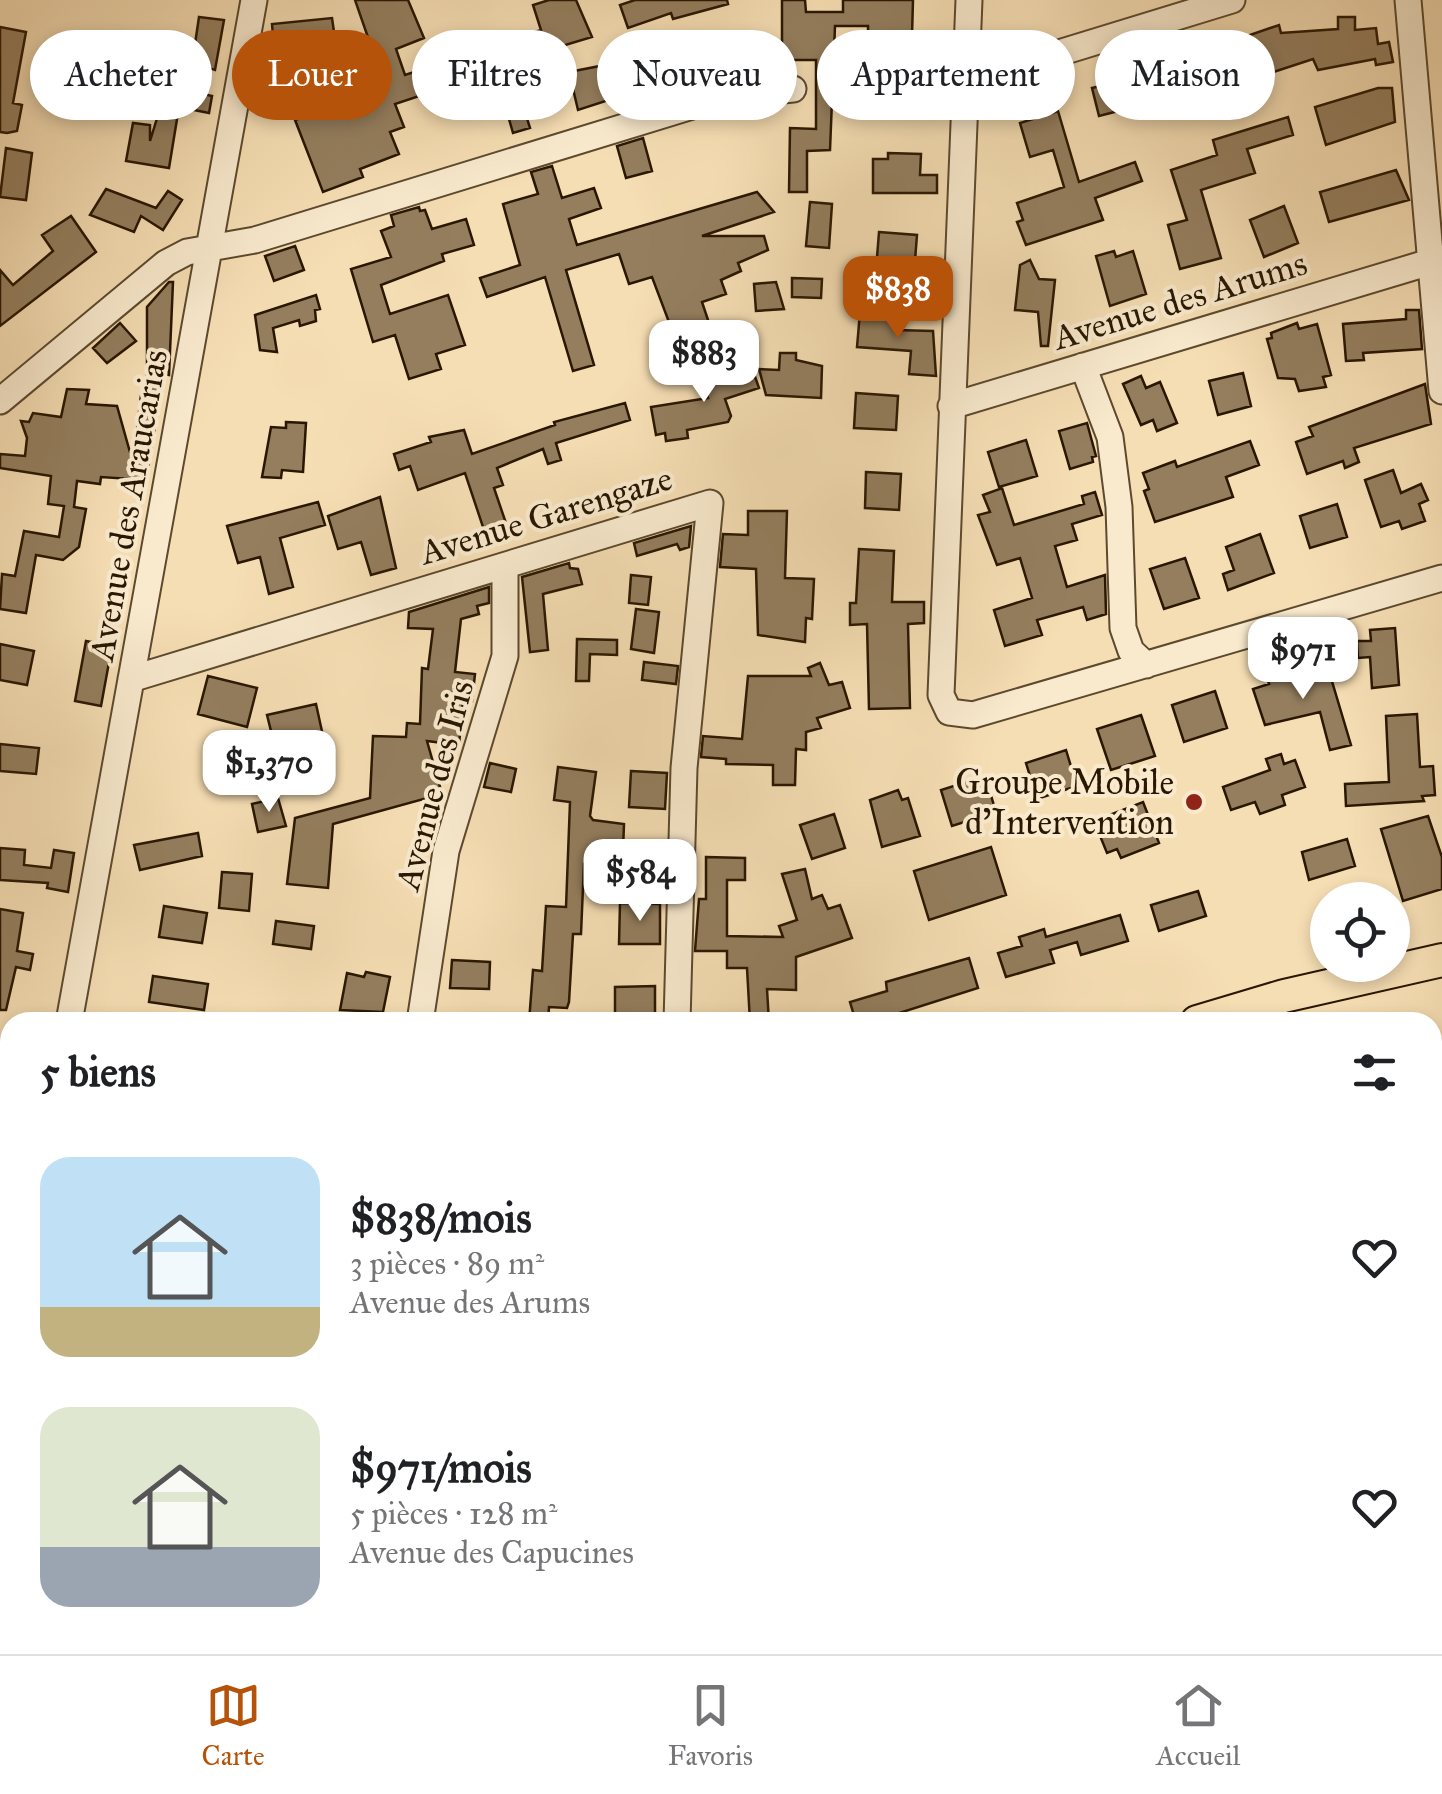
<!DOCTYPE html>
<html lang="fr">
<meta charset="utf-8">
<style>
:root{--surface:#fff;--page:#f6f6f6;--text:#202124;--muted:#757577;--line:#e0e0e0;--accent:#b45309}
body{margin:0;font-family:"IM FELL Great Primer",serif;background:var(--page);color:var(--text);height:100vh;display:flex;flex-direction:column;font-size:38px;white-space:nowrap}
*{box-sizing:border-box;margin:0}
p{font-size:32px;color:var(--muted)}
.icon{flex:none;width:55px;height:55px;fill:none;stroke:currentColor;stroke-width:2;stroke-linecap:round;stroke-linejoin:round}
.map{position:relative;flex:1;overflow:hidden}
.sheet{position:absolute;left:0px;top:1012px;width:1442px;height:642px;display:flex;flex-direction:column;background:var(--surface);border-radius:30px 30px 0 0;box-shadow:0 5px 15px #0003}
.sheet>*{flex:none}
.top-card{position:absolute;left:30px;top:30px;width:1382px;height:90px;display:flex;gap:20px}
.buttons{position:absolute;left:1310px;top:882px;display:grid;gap:20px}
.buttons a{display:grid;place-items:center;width:100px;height:100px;border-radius:50%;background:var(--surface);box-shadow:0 5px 15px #0003;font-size:50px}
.price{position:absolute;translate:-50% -85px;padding:0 22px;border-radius:20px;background:#fff;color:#222;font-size:32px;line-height:65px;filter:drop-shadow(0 2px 5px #0008)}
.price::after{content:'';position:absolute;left:50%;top:60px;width:30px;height:22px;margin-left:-15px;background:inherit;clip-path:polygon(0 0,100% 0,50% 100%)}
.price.on{background:var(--accent);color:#fff}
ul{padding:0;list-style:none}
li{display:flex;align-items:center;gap:30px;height:250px;padding:0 40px}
li span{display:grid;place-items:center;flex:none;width:280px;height:200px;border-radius:30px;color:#555}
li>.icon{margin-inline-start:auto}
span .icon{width:120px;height:120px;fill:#fffc;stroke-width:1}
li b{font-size:42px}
h2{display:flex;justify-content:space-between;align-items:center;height:120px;padding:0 40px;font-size:42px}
.tag{padding:0 35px;border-radius:45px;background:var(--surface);box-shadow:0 5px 15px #0003;font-size:35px;line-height:90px}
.tag.on{background:var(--accent);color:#fff}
.menu{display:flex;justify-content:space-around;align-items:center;height:140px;border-top:2px solid var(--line);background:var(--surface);font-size:28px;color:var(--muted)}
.menu a{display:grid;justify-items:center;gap:5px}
.menu .on{color:var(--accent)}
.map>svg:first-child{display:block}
</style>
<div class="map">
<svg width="1442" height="1654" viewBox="0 0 1442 1654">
<rect width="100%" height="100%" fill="#f6deb4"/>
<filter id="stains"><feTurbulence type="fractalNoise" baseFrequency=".002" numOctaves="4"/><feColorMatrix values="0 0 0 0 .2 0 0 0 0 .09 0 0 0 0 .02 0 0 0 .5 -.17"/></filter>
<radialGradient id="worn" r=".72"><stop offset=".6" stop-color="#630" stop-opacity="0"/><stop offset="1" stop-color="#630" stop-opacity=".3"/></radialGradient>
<!-- building -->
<path fill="#947e5e" stroke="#291701" stroke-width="2.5" d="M355,0H408L424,38L396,49L405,75L476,52L482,71L446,82L453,102L437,108L431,92L395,104L404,127L390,132L399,154L360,169L363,177L323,192L295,120L301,118L297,109L300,98L282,92L305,78L320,110L352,97L343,71L376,61L373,50L376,48L372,49Z
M549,0H576L592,37L539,53L534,32L541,30L533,5Z
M635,0H727L728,4L673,19L671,13L628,28L620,5Z
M782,0H805L806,12H843V0H913L912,36L868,35V26H835L830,150L807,151V192H789L790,128L816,129V60H782Z
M199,17L224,20L215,70L177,58L183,40L195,44Z
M1338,17H1355V30L1376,28L1378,44L1389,42L1393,62L1376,65L1375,59L1318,70L1313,59L1258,77L1244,37L1279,25L1281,33L1338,29Z
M332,18L334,32L315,34L317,54L275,58L272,24Z
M0,27L26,32L13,103L22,105L17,131L7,133L0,132Z
M63,38L118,49L117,57L149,59V87L130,85V97L111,94L113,72L63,57Z
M632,52L649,102L631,108L627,94L578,110L569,72L615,63L613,59Z
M1209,59L1225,101L1187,114L1172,73Z
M532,66L539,87L519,93L530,128L513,133L497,77Z
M877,72L913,75L909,114L866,110L867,97H875Z
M1127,80L1134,107L1099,116L1092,88Z
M167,86L212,96L209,113L179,107L169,168L126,161L133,123L150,125V141Z
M1378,88H1392L1395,122L1326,145L1315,107Z
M1058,111L1079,182L1135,162L1142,181L1095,198L1103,220L1026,245L1017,222L1023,220L1017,203L1064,187L1053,150L1030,157L1020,123Z
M1288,117L1293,135L1247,149L1255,173L1201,190L1221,258L1180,269L1168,225L1187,220L1171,170L1217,155L1213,140Z
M643,138L652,171L626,178L617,146Z
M6,148L32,153L26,200L0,197Z
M888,153L921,154L920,175H937V193H873V159H888Z
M552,166L562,198L594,188L601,208L569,219L577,245L757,192L774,212L702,236H764L768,250L738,263L741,271L721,280L726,294L702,302L710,326L675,338L652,277L629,284L619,254L566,270L594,365L573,371L545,277L487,297L480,278L520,265L503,204L538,194L531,172Z
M1396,170L1409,200L1329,222L1320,192Z
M106,189L156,208L168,191L182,200L163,230L141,216L134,232L90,215Z
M810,202L832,204L829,248L806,246Z
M1284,206L1298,243L1264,257L1250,220Z
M419,207L420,211L425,210L432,229L466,219L474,245L442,254L444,261L381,285L390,314L448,295L465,345L436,354L441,369L409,379L395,335L373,342L351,269L391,257L381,231L394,226L391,215Z
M71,216L96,252L0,326V270L13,285L53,251L42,235Z
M879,232L917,235L914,273L876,270Z
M295,246L304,270L274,281L265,256Z
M1114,251L1116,257L1133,251L1146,294L1110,306L1096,256Z
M1030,260L1039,279L1055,280L1048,346H1041L1038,312L1015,310L1020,265Z
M792,278L822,279L821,298L792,297Z
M169,282H173L169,375L164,374L146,480L101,477L100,484L77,481L74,507L86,509L79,547L63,560L36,555L26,613L0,609L2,574L15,576L24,531L59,537L64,506L48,504L51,476L0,468V454L25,456L27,438L21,421L29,422L33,413L61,417L67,389L89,390L86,404L117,406L133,463L141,395H147V307Z
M776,282L784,309L756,311L754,284Z
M316,295L320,309L315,310L316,321L300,326L299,320L273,328L277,352L260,350L255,315Z
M1406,310H1419L1422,349L1363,353L1364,360L1346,361L1343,324L1406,319Z
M860,312L898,315L896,330L933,331L936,376L909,374L911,351L857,347Z
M120,323L136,341L107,363L93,348Z
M1297,323L1299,329L1317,324L1331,375L1323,377L1326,387L1299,391L1295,379L1278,378L1267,339L1272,338L1271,333Z
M780,353H796V360L822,366L821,398L766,395L759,369L779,370Z
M746,364L752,368L759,388L725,399L731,416L728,422L687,430L688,438L666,441L665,433L656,435L651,407L708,398L702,380Z
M1243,373L1251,406L1218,415L1209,381Z
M1141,376L1146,388L1160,382L1177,423L1157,431L1153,420L1141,425L1123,384Z
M1425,384L1431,424L1354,448L1359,462L1345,468L1343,461L1307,474L1296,442L1313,436L1309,427Z
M856,393L898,396L896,430L854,428Z
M625,403L630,420L556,443L561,460L548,464L543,449L497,468L503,485L494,488L510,535L488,542L465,473L418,490L410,466L399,470L394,454L431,442L429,437L464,430L472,454L555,425L554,422Z
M286,422L306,423L303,472L282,470L281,478L262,477L271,427L286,428Z
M1087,423L1096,456L1092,457L1093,462L1070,469L1059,431Z
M1026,440L1037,476L999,487L988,452Z
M1250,441L1259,465L1226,477L1233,497L1155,522L1144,491L1149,489L1143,473L1175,461L1177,467Z
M1393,470L1401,493L1421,484L1428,500L1419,504L1425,521L1402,529L1399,521L1381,527L1365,480Z
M866,472L901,474L899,510L865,508Z
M1002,488L1014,525L1084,504L1082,496L1095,492L1102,515L1072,524L1077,540L1055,546L1067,587L1105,575L1106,614L1087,620L1083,607L1037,620L1042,635L1005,646L994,610L1032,598L1020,558L997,565L978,515L990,512L983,495Z
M380,497L396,568L371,575L361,542L338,549L328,516Z
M318,502L325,525L280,538L293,587L269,594L260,557L238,563L227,526Z
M1337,504L1347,537L1310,548L1300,516Z
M748,511H787L785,578L814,579L812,619L806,618L805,642L758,635L756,569L720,567L723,534L748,535Z
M691,526L689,547L680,550L677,544L637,556L634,543Z
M1260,534L1274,573L1228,590L1223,574L1234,570L1226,547Z
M859,549L894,551L892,602H924V623L908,624L910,708L869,709L867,624L850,625V603H856Z
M1185,558L1199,598L1164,609L1150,569Z
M569,563L570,568L578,569L582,584L543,594L548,650L530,652L522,577Z
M631,575L651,577L648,605L629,603Z
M489,587V603L477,606L479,614L461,619L455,672L475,674L472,701L463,700L459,745L427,741L442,794L333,824L328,888L287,884L295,818L370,798L373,736L406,737L407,723L420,724L422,668L428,669L433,629L408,628L409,612Z
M636,609L659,612L654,653L631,649Z
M1395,628L1399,685L1372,688L1370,657L1358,658L1357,641H1371L1370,630Z
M577,639L617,640V655L590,654L589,681H576Z
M86,641L112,646L101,706L75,701Z
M0,644L34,651L27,685L0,680Z
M644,662L678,666L676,684L642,680Z
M820,663L829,685L842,682L850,708L817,718L821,728L806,732V750L796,749L795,785H773V765L726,764V759L701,757L703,736L742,739L748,676H811L808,668Z
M1287,667L1291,679L1328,668L1351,745L1330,750L1320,712L1265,725L1253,689L1269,684L1266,674Z
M208,676L257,688L247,727L198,714Z
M1215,691L1227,728L1184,742L1172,705Z
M316,704L323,736L275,747L267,715Z
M1417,714L1420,767L1433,766L1435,795L1422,796L1424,801L1346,806L1345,784L1389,782L1386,716Z
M1141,715L1155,756L1111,770L1097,729Z
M0,744L39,748L36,774L0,771Z
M1066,750L1077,786L1037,799L1026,763Z
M1281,754L1284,764L1295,760L1305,787L1282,795L1285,805L1260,814L1255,802L1231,810L1223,787L1270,770L1266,759Z
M490,763L516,769L511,792L484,787Z
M558,767L596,772L590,816L593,820L624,824L623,850H591L590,864H584L581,934H573L569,1002L567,1008L549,1007L548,1022H529L533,970L542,971L546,906L566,907L570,802L554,800Z
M631,771L667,773L665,809L629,807Z
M985,776L996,812L952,826L941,790Z
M898,790L902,800L908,798L920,836L882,847L870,800Z
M278,798L286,826L258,832L252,804Z
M1143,802L1159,843L1121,858L1117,849L1107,853L1094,821Z
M834,814L845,848L812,859L800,825Z
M1428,816L1442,857V889L1403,901L1381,829Z
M198,833L202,856L140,870L134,845Z
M1347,839L1355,866L1309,880L1302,852Z
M991,847L1006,895L929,920L914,871Z
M0,848L25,850L24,865L51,868L54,850L74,853L68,892L47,888L48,883L0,880Z
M706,857L745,858V880H727V936L783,937L779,926L797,920L782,874L805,869L812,899L822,895L828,909L840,905L852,938L796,957V990L767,989L769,1022H750L747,968H727V951H695L699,899H706Z
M222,872L252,874L249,911L219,908Z
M1198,891L1206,916L1159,931L1151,905Z
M620,903L660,904V944H619Z
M164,906L207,913L202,943L159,937Z
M0,909L23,913L17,951L33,954L30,970L16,967L6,1010H0Z
M1120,915L1128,941L1081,955L1077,942L1050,950L1054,963L1006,977L998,953L1022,946L1019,937L1044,929L1046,937Z
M276,921L314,926L311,949L273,944Z
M969,958L978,988L871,1022H856L850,1002L887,991L886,982Z
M452,960L490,962L489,989L450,988Z
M366,972L390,977L383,1012L340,1010L347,973L364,977Z
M153,976L208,984L204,1010L149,1002Z
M655,986V1021L615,1022V987Z"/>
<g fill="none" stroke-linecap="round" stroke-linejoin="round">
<!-- minor casing -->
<g stroke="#5c492e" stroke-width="29">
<path id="minor" d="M969,0L941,695L949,712L973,715L1442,578
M1408,0L1442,391
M964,82L1232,0
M1083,366L1110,437L1119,507L1123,628L1131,651L1146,665
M0,401L166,263L187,252L255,240L725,96L793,89
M951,406L1430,262
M131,679L710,503L684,768L677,1022
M69,1022L254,0
M420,1022L446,851L505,656V566
M1432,1348L1442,1377
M0,1381L10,1332
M1432,1551L1442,1548
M114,1645L118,1654
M373,1645L377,1654
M499,1645L502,1654
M1014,1645L1015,1654
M1050,1645L1053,1654
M1091,1654L1118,1645"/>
</g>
<!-- major casing -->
<g stroke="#291701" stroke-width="36">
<path id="major" d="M1197,1022L1284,996L1442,960
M0,1410L10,1406"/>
</g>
<!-- minor -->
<use href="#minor" stroke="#f9eace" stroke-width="25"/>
<!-- major -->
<use href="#major" stroke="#f6deb4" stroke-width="32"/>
</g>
<!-- markers -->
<circle fill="#8f2418" stroke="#f9eace" stroke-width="4" cx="1194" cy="802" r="10"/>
<g text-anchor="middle" stroke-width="8" stroke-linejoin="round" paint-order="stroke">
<!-- street labels -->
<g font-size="35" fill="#291701" stroke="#f9eace">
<text transform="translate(1180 300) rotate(-17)" y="12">Avenue des Arums</text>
<text transform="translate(128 505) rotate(-80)" y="12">Avenue des Araucarias</text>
<text transform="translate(546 515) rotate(-17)" y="12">Avenue Garengaze</text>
<text transform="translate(434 785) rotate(-75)" y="12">Avenue des Iris</text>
</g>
<!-- poi labels -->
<g font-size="35" fill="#291701" stroke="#f9eace" text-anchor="end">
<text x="1174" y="794">Groupe Mobile<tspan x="1174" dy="40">d'Intervention</tspan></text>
</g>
</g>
<rect width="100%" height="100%" filter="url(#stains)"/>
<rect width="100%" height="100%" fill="url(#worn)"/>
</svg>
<div class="buttons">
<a><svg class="icon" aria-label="locate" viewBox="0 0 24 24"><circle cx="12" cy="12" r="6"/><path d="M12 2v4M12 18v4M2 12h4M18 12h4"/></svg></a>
</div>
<b class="price on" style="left:898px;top:341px">$838</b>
<b class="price" style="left:704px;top:405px">$883</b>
<b class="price" style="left:1303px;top:702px">$971</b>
<b class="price" style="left:269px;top:815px">$1,370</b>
<b class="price" style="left:640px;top:924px">$584</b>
<div class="top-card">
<a class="tag">Acheter</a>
<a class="tag on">Louer</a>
<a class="tag">Filtres</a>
<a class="tag">Nouveau</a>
<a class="tag">Appartement</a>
<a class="tag">Maison</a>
</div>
<section class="sheet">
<h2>5 biens<svg class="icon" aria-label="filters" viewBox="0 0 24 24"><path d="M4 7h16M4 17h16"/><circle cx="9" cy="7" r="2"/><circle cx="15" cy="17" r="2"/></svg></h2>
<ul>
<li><span style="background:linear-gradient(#bfe0f5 75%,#c2b280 0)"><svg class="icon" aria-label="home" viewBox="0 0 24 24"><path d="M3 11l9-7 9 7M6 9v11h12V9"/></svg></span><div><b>$838/mois</b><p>3 pièces · 89 m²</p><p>Avenue des Arums</p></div><svg class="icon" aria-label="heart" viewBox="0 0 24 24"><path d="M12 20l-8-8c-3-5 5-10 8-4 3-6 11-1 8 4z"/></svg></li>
<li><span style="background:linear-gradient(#dfe7d0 70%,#9aa5b1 0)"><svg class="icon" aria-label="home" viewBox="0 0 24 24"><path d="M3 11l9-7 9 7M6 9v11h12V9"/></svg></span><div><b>$971/mois</b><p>5 pièces · 128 m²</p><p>Avenue des Capucines</p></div><svg class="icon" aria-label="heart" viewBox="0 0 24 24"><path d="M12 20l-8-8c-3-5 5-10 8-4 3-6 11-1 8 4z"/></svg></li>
</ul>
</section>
</div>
<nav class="menu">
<a class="on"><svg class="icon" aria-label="map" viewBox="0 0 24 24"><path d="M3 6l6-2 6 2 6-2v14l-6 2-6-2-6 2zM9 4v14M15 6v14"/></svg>Carte</a>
<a><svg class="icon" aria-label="saved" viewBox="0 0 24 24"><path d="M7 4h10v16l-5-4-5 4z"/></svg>Favoris</a>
<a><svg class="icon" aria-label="home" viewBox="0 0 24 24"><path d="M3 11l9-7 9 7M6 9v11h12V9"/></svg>Accueil</a>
</nav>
